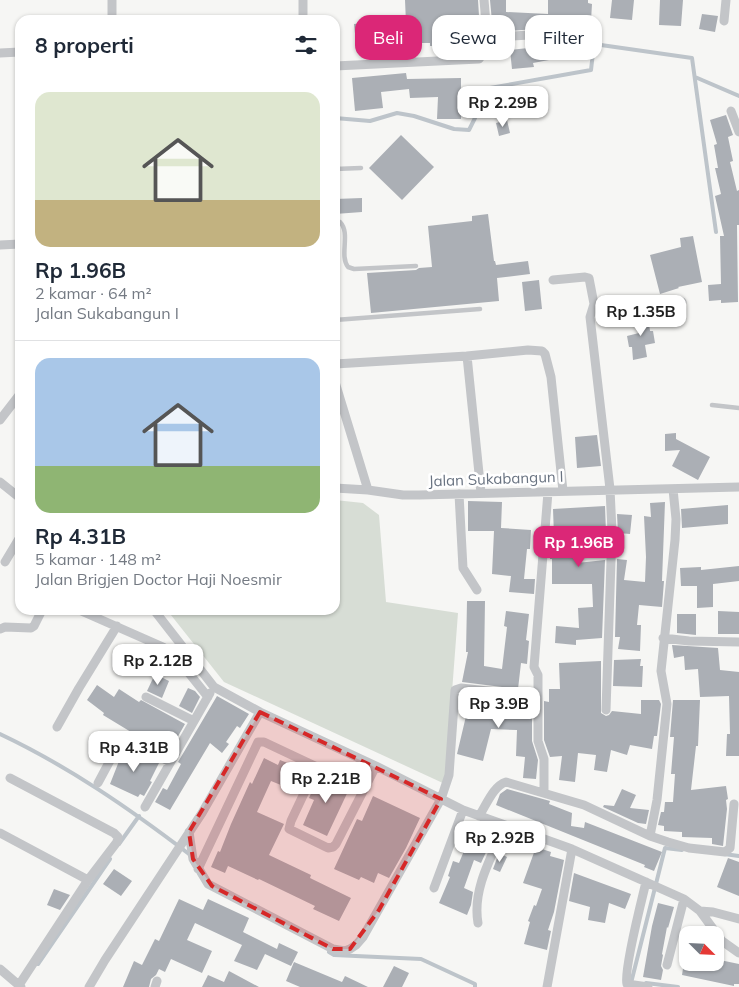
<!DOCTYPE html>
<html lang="id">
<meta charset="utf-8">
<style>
:root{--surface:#fff;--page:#f6f6f7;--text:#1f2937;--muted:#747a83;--line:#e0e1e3;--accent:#db2777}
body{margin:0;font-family:Mulish,sans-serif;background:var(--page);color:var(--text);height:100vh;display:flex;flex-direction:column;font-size:19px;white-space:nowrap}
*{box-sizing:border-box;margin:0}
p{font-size:16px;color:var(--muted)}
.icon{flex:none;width:28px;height:28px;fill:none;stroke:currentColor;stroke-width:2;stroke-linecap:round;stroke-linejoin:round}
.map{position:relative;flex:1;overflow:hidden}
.sheet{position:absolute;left:15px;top:15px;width:325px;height:600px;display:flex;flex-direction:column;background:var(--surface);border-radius:15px;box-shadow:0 1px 4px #0004}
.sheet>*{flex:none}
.banner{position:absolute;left:355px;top:15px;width:309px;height:45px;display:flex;gap:10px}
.needle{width:32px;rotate:114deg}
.controls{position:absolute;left:679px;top:926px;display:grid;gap:10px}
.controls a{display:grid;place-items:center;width:45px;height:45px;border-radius:10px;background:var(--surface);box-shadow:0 1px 4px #0004;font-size:25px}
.price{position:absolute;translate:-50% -42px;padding:0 11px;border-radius:10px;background:#fff;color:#222;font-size:16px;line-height:32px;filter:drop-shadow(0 1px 2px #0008)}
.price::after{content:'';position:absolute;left:50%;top:30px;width:15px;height:11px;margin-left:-8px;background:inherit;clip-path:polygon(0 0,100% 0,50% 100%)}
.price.selected{background:var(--accent);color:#fff}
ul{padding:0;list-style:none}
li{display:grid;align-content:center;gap:10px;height:265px;padding:0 20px}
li+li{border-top:1px solid var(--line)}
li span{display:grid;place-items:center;height:155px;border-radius:15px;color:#555}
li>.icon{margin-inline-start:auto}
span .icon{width:90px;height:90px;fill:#fffc;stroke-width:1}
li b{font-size:21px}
h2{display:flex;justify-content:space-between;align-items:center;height:60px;padding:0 20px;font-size:21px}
.chip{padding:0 18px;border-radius:15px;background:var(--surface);box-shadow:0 1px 4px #0004;font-size:18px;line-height:45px}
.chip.selected{background:var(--accent);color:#fff}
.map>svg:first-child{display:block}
</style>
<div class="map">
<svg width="739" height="987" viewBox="0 0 739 987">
<rect width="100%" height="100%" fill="#f6f6f4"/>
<!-- green -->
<path fill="#d7ddd5" d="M335,500L363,503L379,515L386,602L458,613L445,784L224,682L167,610H335Z"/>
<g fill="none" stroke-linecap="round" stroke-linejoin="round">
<!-- stream -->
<path stroke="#bdc4ca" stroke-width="4" d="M695,77L739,96
M335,118L370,121L397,113L414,116L454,129L469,130L475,118L479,102L490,88L591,70L594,44L692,58L716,232
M0,734C68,766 130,809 189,854L191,857
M119,844L139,816
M724,854L739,856
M329,952L334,955L421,959L475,984V987
M38,964L110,859
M631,983L665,848L682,850
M646,983L678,987"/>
</g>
<!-- building -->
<path fill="#abafb5" d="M405,0H478L480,32H478V47L430,46V43H403L404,49L357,53L354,24L378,22V26L406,23Z
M490,0H506V12L548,14V0H588V3L592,4L591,21L566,19V27L493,32Z
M612,0H634L632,20L610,18Z
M660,0H683L681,26L659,25Z
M702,14L718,16L715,32L699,29Z
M546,46L549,60L533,63L534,67L512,69L510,50Z
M406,73L407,79L461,78V119H437L438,97L410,98L409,89L381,92L383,108L355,111L352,78Z
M726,115L733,135L728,137L733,161L730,162L737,191L739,190V225H737L738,302L721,303V300L709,301L708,285L721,284L720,236H724L715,196L721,194L715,168H718L714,145L717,144L710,120Z
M507,120L510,133L499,136L496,123Z
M401,135L434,167L402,200L369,168Z
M362,198V212L335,214V199Z
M488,214L494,261H495L496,265L528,261L530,274L497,278L499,301L371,313L367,273L416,270L419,268L432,267L428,226L472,221V216Z
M693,236L702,282L678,287L679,288L660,294L650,255L681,247L680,238Z
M539,280L542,309L525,311L522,282Z
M647,310L650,331H653L655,343L645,345L647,357L633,360L632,347H629L627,336L639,333L636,312Z
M676,433V439L710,457L698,480L672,466L680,450L665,451V434Z
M597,435L601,466L577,468L575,437Z
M468,501L502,502L501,528L531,530L530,549H527L524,579H535L534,594L509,592L511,576L492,574L494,531H468Z
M665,502L662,581H664L662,607L639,605L637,625H641L640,651L618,649L620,637H615L617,559L627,560L624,580L645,582L646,557L644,516L651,517L650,503Z
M728,505V524L682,528L681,509Z
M605,506L606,533H579L577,563L605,560L602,638L576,640V645L555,643L556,626L579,628L578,608L593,607L592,584H552V559H550L551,535L554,536L553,509Z
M617,514L632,515L630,534L618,533Z
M739,566V581L713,584V607L697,608V586H681L680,568L701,567V570Z
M467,601H485L484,666L502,669L507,627L504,626L506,611L529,614L526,640L529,641L527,664L521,663L518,689L462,682L468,652H466Z
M718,611L739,612V634H718Z
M677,614H696V635L677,633Z
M130,644L143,649V647L162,654L156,672L137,665V664L124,658Z
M672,645L718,648L720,670L739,672V756H726L727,734H730L729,696L700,697L698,669L685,670L684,656L674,658Z
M641,659L640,666H643L642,687L613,686L614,660Z
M601,661V713L606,716L609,715L612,711L641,714V700H659L661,704L657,736H654L652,749L630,745L627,755L611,750L607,772L594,770L596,755L578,753L575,782L559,780L562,756L550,757L544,740V701L549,702V689H560L559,663Z
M155,674L169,681L162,698L147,691Z
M97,685L114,697L119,689L139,702L141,700L185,724L168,754L130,734L131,732L103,715L104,713L87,700Z
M188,688L195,691L200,697L192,713L179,706Z
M471,695L532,701V741L538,760L536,779L523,778L525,757L516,756L517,730L491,729L483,761L457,754Z
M217,696L249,714L240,728L237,726L226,742L229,744L222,753L210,743L170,810L155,802L163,788L167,790L181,764L178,762Z
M673,700H700L698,746H696L691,790L726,786L728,799L726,800L727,809L723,846L712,844V838L682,837V832L664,831V826L658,825L661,812H664L665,802H673L675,774H671L674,737H670Z
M125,746L159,763L150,781L152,782L144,796L140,794L138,797L110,784Z
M264,758L278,765L280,760L290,764L286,775L302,782L298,792L271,781L257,812L284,824L269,855L311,875L310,878L351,898L339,921L313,909L315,906L259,879L258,880L228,866L225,873L211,867L218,851L220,852L231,824L250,782L252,784Z
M327,774L351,785L327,836L303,825L314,800L309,798L314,787L319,790Z
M507,789L550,801L549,804L572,813L571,826L584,828L585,822L662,852L654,871L644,867L645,865L496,805L500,794Z
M622,789L636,795L630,808L649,810L646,824L638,823L603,807L604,805L614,806Z
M373,796L420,818L406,848L389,878L378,873L374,883L361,877L359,880L334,869L357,819L362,821Z
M473,829L493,837L481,863L474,860L464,888L473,892L471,905L467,915L439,903L450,877L448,876L453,861L459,863Z
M536,847L551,852L550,856L564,860L554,912L548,930L551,931L547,950L524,944L530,922L528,921L534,905L536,906L542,889L523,883Z
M499,853L507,857L500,872L493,869Z
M728,858L739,862V896L717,887Z
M114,869L132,881L121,896L103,884Z
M574,873L631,894L625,909L609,903L605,923L588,920L590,907L569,901Z
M54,889L70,895L60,910L47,905Z
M179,899L203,910L208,899L249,918L243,932L277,949L279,943L298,952L291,966L265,954L257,970L234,961L242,945L195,923L187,940L212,951L202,973L171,959L165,972L159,969L156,975L151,979L149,987H123L134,961L142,965L155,939L159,941Z
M658,903L674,907L668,928L667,927L662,954L663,955L661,966L663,970L661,980L643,977L652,926Z
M715,959L739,964V984H734V986L682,975L684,962H715Z
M294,962L342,982L345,976L368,987H300L286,981Z
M394,966L409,973L402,987H383Z
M229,971L259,987H202L208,975L224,982Z"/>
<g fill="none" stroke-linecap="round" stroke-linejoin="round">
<!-- lane -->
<path stroke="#c3c5c8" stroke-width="4.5" d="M335,169L361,168
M335,221L340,222C351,233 339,255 348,267L354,269L416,266
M335,320L480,309
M712,405L739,408"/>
<!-- street -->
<path stroke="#c3c5c8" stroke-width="9" d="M303,0V20
M484,0L488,47
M112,20V0
M724,21L726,0
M0,53L20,52
M335,66L479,59L496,37L582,32
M731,111L739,132
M0,245L20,244
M553,280L585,277L589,278L594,304L590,317L610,489L612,531L606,710
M594,304L682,302
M467,356L481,493
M335,364L467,356L528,350L542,351L545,354L551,377L563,491
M335,382L368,490L403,495H419L739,487
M0,420L20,394
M0,482L20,498
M335,488L368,490
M459,494L463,568L477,590
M5,562L20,537
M79,610L163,647L176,657L208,697
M154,610L214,687L260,712L376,766L463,810L572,849L684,899L700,911L722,941L739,953
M0,629L5,627L31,628L34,626L42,610
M663,638L689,641L739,642
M146,697L194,721
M57,727L79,688L117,626
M10,778L114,833L118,837L117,842L88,880L19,985
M98,783L121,740L124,738L170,762
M544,792V759L538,741V675L534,667L548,492
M145,807L210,693
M479,816C486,806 493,786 506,782L584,805L650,836L668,842L689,848L725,852L730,848L734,804
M189,832L193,859L208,884L333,949L345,951L350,949L356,945L363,937L441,799L449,775L455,690L461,688L515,694
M0,833L88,880
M650,836L657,800L667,704L661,671L675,540L676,519L673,489
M198,869L258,742H264L315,766L316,768L291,821L289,829L328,848L333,847L336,844L376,766
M646,882C642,899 623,972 627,984L648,987
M434,888L463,810
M700,911L713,912L739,919
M478,923C472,889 492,856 505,826
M667,965L684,899
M0,969L21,987
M89,987L105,960L202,813L260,712
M155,987L157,981
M547,987L572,849"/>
</g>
<!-- marked area -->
<path fill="#d62828" fill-opacity="0.2" stroke="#d62828" stroke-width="4" stroke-dasharray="10 6" stroke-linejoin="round" d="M260,712L441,799L379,910L350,949H333L212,886L193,859L189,832Z"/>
<g text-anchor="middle" stroke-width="5" stroke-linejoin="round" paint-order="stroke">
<!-- street labels -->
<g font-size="15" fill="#697381" stroke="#fff">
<text transform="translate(496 479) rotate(-2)" y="5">Jalan Sukabangun I</text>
</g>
</g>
</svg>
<div class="controls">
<a><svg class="needle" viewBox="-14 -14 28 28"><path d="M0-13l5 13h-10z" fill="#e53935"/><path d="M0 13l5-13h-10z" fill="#747a83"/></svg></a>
</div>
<b class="price" style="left:503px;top:128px">Rp 2.29B</b>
<b class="price" style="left:641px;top:337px">Rp 1.35B</b>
<b class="price selected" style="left:579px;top:568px">Rp 1.96B</b>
<b class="price" style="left:158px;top:686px">Rp 2.12B</b>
<b class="price" style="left:499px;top:729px">Rp 3.9B</b>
<b class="price" style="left:134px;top:773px">Rp 4.31B</b>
<b class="price" style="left:326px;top:804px">Rp 2.21B</b>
<b class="price" style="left:500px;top:863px">Rp 2.92B</b>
<div class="banner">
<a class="chip selected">Beli</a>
<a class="chip">Sewa</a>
<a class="chip">Filter</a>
</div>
<section class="sheet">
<h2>8 properti<svg class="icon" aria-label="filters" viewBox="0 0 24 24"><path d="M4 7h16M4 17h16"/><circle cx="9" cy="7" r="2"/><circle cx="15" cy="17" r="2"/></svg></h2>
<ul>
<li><span style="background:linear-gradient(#dfe7d0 70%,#c2b280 0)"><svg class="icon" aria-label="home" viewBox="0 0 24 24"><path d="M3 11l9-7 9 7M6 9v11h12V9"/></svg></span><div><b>Rp 1.96B</b><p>2 kamar · 64 m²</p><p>Jalan Sukabangun I</p></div></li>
<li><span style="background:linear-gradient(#a9c7e8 70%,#8fb573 0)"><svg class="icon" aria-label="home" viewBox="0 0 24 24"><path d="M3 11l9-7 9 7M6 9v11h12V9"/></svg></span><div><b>Rp 4.31B</b><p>5 kamar · 148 m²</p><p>Jalan Brigjen Doctor Haji Noesmir</p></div></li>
</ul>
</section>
</div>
